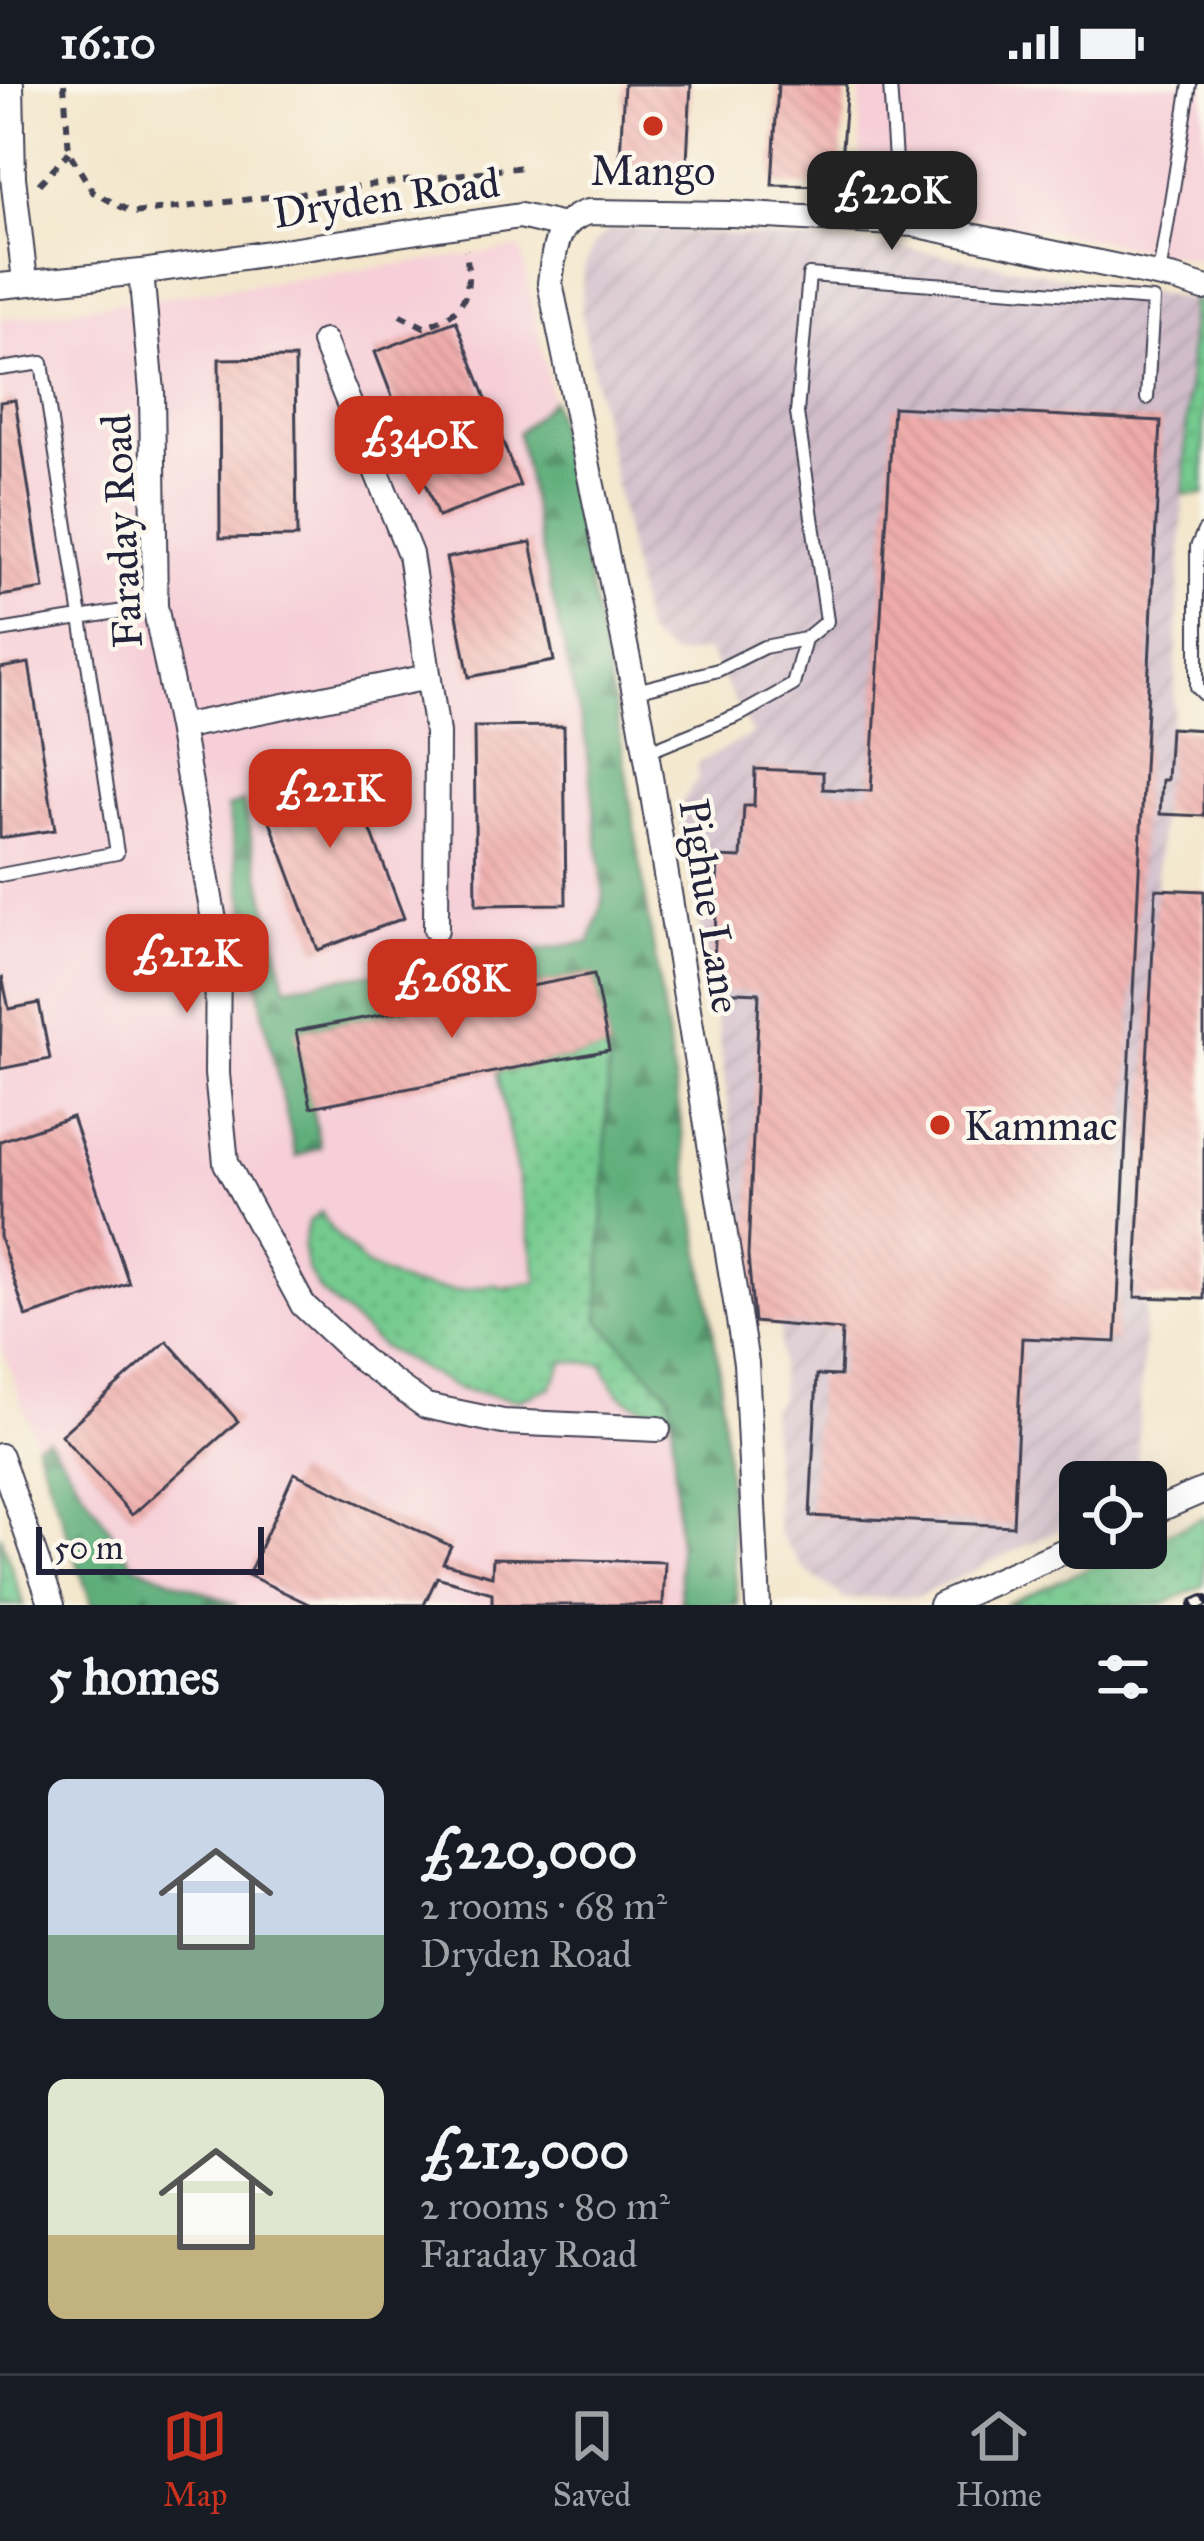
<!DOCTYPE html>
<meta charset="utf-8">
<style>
:root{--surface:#171b24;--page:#20242c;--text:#f1f3f6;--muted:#9ea1a6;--line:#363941;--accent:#c8321e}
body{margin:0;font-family:"IM FELL Great Primer",serif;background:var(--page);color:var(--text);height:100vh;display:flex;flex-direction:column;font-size:45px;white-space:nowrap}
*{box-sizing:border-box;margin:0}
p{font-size:39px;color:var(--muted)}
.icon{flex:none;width:66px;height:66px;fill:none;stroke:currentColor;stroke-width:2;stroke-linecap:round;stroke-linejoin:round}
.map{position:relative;height:1521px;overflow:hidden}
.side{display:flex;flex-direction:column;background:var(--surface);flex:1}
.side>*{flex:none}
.controls{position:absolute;left:1059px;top:1377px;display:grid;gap:24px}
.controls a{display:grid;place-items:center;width:108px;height:108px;border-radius:18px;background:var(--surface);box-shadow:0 12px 48px #0002;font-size:60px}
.scale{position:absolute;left:36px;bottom:30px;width:228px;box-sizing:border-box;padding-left:12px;border:6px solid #22223b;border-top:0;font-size:33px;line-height:42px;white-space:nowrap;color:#22223b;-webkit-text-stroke:9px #fbf7ec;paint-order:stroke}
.price{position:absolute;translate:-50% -102px;padding:0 27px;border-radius:24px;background:var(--accent);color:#fff;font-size:39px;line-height:78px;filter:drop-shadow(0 3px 6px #0008)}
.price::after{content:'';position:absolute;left:50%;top:72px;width:36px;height:27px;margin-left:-18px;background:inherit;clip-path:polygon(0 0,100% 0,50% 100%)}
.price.selected{background:#222;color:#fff}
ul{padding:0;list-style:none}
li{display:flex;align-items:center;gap:36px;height:300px;padding:0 48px}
li span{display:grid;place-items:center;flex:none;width:336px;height:240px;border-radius:18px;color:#555}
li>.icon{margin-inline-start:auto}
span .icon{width:144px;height:144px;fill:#fffc;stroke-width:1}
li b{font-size:51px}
h2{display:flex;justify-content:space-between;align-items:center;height:144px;padding:0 48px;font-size:51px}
.status{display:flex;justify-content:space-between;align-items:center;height:84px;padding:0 60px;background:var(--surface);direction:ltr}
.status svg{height:33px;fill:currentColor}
.menu{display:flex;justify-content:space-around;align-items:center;height:168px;border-top:3px solid var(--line);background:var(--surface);font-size:33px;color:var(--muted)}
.menu a{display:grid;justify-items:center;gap:6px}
.menu .selected{color:var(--accent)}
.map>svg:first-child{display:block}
</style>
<div class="status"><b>16:10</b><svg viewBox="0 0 49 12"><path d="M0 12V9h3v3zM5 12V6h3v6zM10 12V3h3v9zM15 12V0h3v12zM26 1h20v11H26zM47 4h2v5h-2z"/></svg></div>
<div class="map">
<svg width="1204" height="1521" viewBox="0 0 1204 1521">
<defs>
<pattern id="industrial-furrows" width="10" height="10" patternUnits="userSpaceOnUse" patternTransform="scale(3)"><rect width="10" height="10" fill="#d1bdca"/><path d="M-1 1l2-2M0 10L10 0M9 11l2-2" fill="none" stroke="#b3a2ae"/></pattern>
<pattern id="green-dots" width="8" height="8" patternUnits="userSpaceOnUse" patternTransform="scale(3)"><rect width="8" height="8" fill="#74ca8f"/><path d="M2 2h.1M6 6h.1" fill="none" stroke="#64ad7c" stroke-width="1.8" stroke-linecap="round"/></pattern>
<pattern id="forest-firs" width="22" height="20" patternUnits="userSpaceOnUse" patternTransform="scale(3)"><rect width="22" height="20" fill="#5fae7a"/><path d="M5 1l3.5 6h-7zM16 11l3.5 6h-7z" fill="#4e8d65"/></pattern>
<pattern id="building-back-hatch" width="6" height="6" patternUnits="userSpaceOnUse" patternTransform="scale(3)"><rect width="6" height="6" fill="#efacaa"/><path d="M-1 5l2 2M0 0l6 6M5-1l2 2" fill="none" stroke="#cd9493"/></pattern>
</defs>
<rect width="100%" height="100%" fill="#fbf7ec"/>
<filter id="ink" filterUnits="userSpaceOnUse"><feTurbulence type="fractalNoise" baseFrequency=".00833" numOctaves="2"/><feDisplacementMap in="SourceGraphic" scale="24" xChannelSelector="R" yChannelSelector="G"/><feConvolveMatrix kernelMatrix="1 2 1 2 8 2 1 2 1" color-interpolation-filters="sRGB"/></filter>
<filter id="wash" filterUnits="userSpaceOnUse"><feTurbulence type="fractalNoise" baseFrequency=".004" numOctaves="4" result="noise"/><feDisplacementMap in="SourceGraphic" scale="48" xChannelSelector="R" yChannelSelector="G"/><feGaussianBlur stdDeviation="2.7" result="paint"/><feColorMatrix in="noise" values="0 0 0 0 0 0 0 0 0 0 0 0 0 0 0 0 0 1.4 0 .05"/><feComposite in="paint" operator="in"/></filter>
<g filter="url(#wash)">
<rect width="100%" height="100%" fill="#f3e6cb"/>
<!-- built -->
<path fill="#f6cfd8" d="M860,0H1204V177L925,123L926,101L916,98V79L860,78Z
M521,164L552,316L519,349L587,663L604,812L590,858L609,966L599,1236L671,1312L681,1521H237L134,1481L48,1355L36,1360L0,1258V235Z"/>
<!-- industrial -->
<path fill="url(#industrial-furrows)" d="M629,144L898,163L1192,216L1174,627L1170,644L1167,696L1162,697L1135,1212L1146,1213L1136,1398H1080V1436L919,1512L845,1515L805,1486L778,1448L770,1326L780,1314V1241L754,1238L748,1172L713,907L677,726L698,694L697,680L752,650L708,567L672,572L645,550L581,228L583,186L595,159L610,146Z"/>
<!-- green -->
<path fill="url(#green-dots)" stroke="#4b7665" stroke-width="3" d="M1192,216L1204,220V410H1184Z
M609,966L599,1236L671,1312L672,1331C634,1321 616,1319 603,1280L564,1277L551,1303L518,1316L458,1305L382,1263L320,1207L307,1185L303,1163L308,1138L321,1128L330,1144L366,1181L408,1201L457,1207L494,1200L504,1204L538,1197L497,988Z
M1204,1433V1501L1161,1521H1004L1134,1464H1146V1459Z
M0,1450L24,1521H0Z"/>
<!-- forest -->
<path fill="url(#forest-firs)" stroke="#40685a" stroke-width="3" d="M552,316L621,656L718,1277L738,1521H681L671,1312L599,1236L609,966L594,890L297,947L320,1063L296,1073L264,933L227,723L243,718L286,902L590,858L604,812L587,663L538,451L518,349Z
M48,1354L134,1481L237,1521H92L36,1360Z"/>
<g id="blocks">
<!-- building -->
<path fill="url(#building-back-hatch)" d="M624,0H691L686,96L619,92Z
M778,0H847L839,102L772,101Z
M456,237L520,402L438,433L375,268Z
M295,274L297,453L220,454L219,275Z
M15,316L44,505L0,512V318Z
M893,323L1161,337L1116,1258L1022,1254L1013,1442L810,1432L817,1291L840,1292L842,1246L754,1238L748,1172L759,909L713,907L718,773L741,774L744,722H754L755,685L823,688V705L871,707Z
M531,458L554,577L469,593L446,474Z
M29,579L55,746L0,754V584Z
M564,642L566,820L476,821L474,643Z
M1170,644L1204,646V732L1160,730L1162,696H1167Z
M341,668L404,834L318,866L256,700Z
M1156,805L1204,807V1215L1135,1213Z
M594,890L609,966L311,1023L296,947Z
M2,892L9,925L39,919L50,975L0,985Z
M72,1033L129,1199L26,1233L0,1153V1057Z
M167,1257L238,1337L132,1431L61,1351Z
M294,1389L451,1462L443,1479L492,1492L493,1474L665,1478L663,1521H492V1509L437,1493L424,1521H311L248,1491Z"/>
</g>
</g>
<g filter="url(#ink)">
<use href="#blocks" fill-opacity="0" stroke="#413f51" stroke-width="3"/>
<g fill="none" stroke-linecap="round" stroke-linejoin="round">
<!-- lane casing -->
<g stroke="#413f51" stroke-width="16">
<path id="lane" d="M888,138L895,77L890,0
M1159,191L1190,0
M0,285L42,279L117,769L0,791
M1204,447L1197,463V603L1204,610
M0,547L154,522
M636,607L718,586L764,563L805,555L827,537L797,329L809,191L1153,216L1147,314
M647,668L741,630L793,601L805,555"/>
</g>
<!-- street casing -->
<g stroke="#413f51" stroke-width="28">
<path id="street" d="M11,0L13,93L25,197
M141,188L152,308L155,522L180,643L218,859L217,990L226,1079L303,1221L362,1276L426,1322L503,1338L658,1345
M0,202L141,188L520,132L563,142
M324,258L410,470L437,649L436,845
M180,643L428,593
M0,1372L52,1521
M1146,1431L1204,1406
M758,1521L746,1279L641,638L550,199C554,168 555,136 589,128L732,130L914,140L1175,195L1204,204
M941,1521L1080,1460"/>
</g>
<!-- path -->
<path stroke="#413f51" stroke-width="6" stroke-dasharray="9 9" stroke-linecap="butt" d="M64,0L69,68L93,108L133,129L523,83
M39,100L69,68
M400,231L424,243C467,228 472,210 466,166"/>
<!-- lane -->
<use href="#lane" stroke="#fff" stroke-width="12"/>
<!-- street -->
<use href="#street" stroke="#fff" stroke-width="24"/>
<!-- rail casing -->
<g stroke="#22223b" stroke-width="14">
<path id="rail" d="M1195,1521L1204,1517"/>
</g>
<!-- rail -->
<use href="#rail" stroke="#fbf7ec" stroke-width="9" stroke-dasharray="27" stroke-linecap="butt"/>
</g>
</g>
<!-- markers -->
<g fill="#c8321e" stroke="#fbf7ec" stroke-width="4.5">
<circle cx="653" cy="42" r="12"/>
<circle cx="940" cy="1041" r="12"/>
</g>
<g text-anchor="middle" stroke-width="9" stroke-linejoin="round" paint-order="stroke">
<!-- poi labels -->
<g font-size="42" fill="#22223b" stroke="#fbf7ec">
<text x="653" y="101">Mango</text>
<text x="964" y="1056" text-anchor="start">Kammac</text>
</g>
<!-- street labels -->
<g font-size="42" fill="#22223b" stroke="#fbf7ec">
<text transform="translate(386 113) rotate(-8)" y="15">Dryden Road</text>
<text transform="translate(121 447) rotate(-93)" y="15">Faraday Road</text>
<text transform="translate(711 822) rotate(81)" y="15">Pighue Lane</text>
</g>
</g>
</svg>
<div class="controls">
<a><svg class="icon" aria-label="locate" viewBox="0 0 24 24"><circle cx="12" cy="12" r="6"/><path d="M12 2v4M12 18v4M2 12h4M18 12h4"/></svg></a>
</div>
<div class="scale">50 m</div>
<b class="price selected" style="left:892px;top:169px">£220K</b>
<b class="price" style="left:419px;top:414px">£340K</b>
<b class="price" style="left:330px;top:767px">£221K</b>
<b class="price" style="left:187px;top:932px">£212K</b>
<b class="price" style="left:452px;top:957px">£268K</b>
</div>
<section class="side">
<h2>5 homes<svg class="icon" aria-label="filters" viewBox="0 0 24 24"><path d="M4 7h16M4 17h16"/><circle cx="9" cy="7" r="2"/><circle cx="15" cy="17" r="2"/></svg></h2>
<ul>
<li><span style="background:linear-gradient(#c9d6e8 65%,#7fa58c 0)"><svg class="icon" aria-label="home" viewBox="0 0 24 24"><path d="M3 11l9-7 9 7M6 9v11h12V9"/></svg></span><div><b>£220,000</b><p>2 rooms · 68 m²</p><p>Dryden Road</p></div></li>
<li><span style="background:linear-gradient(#dfe7d0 65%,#c2b280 0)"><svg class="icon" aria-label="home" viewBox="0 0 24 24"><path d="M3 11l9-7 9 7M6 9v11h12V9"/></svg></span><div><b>£212,000</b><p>2 rooms · 80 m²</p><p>Faraday Road</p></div></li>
</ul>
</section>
<nav class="menu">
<a class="selected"><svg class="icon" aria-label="map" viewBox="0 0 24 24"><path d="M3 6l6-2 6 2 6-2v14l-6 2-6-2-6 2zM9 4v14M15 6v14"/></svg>Map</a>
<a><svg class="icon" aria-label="saved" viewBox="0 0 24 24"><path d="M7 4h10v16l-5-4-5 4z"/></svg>Saved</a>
<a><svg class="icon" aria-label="home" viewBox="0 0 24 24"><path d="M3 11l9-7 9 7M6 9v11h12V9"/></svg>Home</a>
</nav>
